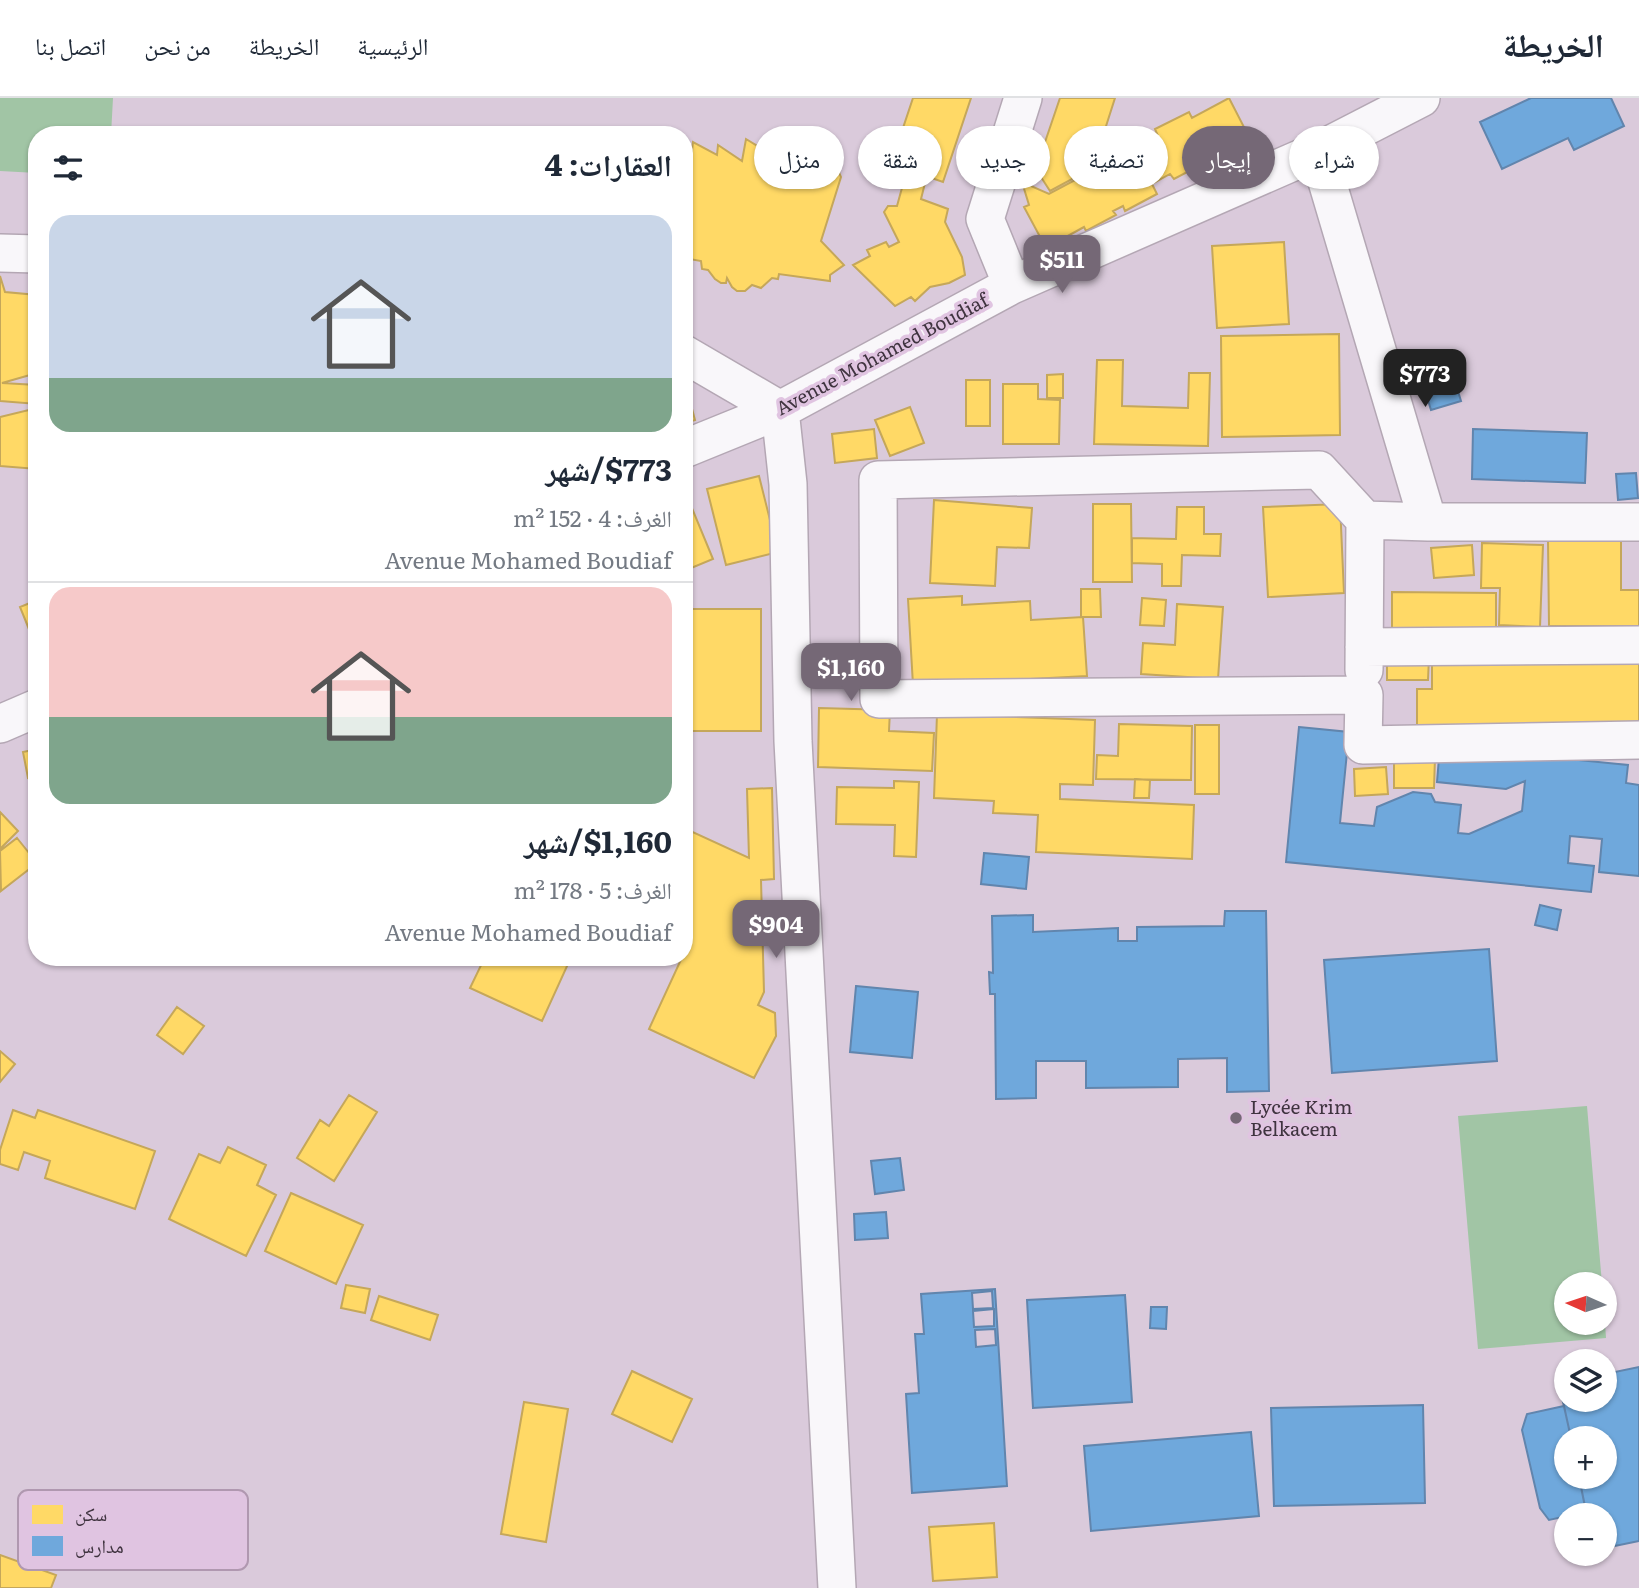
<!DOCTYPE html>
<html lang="ar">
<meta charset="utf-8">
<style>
:root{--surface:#fff;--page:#f6f6f7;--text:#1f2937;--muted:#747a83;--line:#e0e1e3;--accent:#756876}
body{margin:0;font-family:Literata,"Noto Naskh Arabic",serif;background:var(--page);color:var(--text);direction:rtl;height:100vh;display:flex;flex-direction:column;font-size:26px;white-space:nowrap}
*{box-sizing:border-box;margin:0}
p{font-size:23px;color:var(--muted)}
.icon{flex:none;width:38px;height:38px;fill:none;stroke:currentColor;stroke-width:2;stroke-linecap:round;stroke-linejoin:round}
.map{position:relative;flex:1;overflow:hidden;direction:ltr}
.side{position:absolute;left:28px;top:28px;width:665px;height:840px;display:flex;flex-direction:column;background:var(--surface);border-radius:28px;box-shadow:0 2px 5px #0004;direction:rtl}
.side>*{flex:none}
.top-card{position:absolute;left:714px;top:28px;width:665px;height:63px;direction:rtl;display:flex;gap:14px}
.needle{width:46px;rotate:273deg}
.fabs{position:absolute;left:1554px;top:1174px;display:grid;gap:14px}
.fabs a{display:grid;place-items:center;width:63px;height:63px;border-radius:50%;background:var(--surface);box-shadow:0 2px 5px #0004;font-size:35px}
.price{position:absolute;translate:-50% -60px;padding:0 16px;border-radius:14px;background:var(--accent);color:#fff;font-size:23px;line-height:46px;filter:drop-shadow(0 2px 4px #0008)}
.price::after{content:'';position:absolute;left:50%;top:42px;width:21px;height:16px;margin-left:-10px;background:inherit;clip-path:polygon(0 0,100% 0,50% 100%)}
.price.selected{background:#222;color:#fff}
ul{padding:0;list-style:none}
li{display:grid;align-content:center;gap:14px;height:371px;padding:0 21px}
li+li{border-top:2px solid var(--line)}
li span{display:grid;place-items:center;height:217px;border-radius:21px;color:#555}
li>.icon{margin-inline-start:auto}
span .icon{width:126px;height:126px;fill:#fffc;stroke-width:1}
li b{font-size:30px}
h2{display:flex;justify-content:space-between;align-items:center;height:84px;padding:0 21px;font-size:30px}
.chip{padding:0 24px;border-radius:32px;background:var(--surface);box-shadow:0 2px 5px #0004;font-size:24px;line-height:63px}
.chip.selected{background:var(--accent);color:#fff}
header{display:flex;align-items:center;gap:42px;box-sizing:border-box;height:98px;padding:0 35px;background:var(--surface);border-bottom:2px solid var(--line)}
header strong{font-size:33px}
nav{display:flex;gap:38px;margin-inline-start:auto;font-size:24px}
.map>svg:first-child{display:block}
</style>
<header>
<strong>الخريطة</strong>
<nav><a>الرئيسية</a><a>الخريطة</a><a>من نحن</a><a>اتصل بنا</a></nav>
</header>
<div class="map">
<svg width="1639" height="1490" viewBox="0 0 1639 1490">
<rect width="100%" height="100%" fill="#dacadb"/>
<!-- green -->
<path fill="#a1c5a5" d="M0,0H113L111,37H37V75L0,73Z
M1587,1008L1602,1186H1566V1225H1605L1606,1240L1478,1251L1458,1018Z"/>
<!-- homes -->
<path fill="#ffd966" stroke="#c5a75a" stroke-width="2" d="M913,0H971L943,84L891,66Z
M1060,0H1115L1100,47L1093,49L1100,66L1050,93L1039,76L1048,53L1043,50Z
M1229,0L1247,35L1232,43L1235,49L1174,81L1170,76L1152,86L1157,96L1125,113L1123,108L1113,113L1116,117L1086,133L1084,129L1046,150L1024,109L1029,107L1022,84L1049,96L1158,38L1155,31L1189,14L1192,20Z
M746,41L792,69V56L824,77L837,70L841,79L821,143L844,167L830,177V183L779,176L778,181L772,180L761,190L752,187L745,193H737L732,189L727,180L726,185H721L715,181L708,172L702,171L701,163L684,160V51L692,53L693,44L717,57L718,47L742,63Z
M905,79L925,85L921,101L948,111L945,124L962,159L965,177L949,185L930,189L915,203L911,199L895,208L853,167L870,158L867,152L886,144L889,149L899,144L884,114L888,108H897Z
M1284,144L1289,226L1217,230L1212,148Z
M0,178L5,194L37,197V275L2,285L37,287V306L0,303Z
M1339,236L1340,337L1222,339L1221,238Z
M1097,262H1123L1122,308L1188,310L1189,275H1210L1208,348L1094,346Z
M1063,276V300H1047V277Z
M684,281L695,322L684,325Z
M966,282H990V328H966Z
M1003,286H1038V301L1060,302L1059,346H1003Z
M910,309L924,345L890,358L875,322Z
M37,310V371L0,368V319Z
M874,331L877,360L835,365L832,336Z
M759,378L778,454L726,467L707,391Z
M934,402L1032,410L1029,450L997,449L995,488L930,485Z
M689,403L713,461L684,473V405Z
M1093,406H1131L1132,484H1093Z
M1340,406L1344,495L1268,499L1263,409Z
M1177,409H1204V436H1221L1220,458L1182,457L1181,488H1162V466L1132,465V440L1176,441Z
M1548,442H1621V492H1639V528H1549Z
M1482,445L1543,447L1540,529L1499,527L1500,490H1481Z
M1472,447L1474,477L1434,480L1431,450Z
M1081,491H1100L1101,519H1081Z
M1392,494L1496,495V533L1392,532Z
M962,498V507L1030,503L1031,522L1083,519L1087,578L913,587L908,501Z
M1142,500L1166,502L1164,528L1140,527Z
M37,502V551L20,509Z
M1177,506L1223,509L1218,581L1141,576L1143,545L1175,547Z
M692,511H761V633H692Z
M1432,552L1639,554V631L1417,633V591H1432Z
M1387,559H1429L1428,582H1387Z
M819,610L890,612L889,633L934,635L932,673L818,669Z
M937,616L1095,622L1093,687L1060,686V701L1194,707L1192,761L1036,754L1038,717L993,715L994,703L934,700Z
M1119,626L1192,628L1191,682L1096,681L1097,657L1118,658Z
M1195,627H1219V696H1195Z
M37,651V678L28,680L23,654Z
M1394,659L1435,660L1434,690H1394Z
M1386,669L1388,696L1355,698L1354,671Z
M1135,681L1150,682L1149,700H1134Z
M894,683L919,684L916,759L894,758L895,727L836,726L837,689L894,690Z
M772,690L774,781L761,782L764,894L758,907L775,915L776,938L754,980L649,931L691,840L684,837V730L749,760L747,691Z
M0,714L18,733L0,751Z
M17,740L37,765L1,793L0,753Z
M485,859H554L568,866L542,923L470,890Z
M177,909L204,928L183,956L157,937Z
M0,953L15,966L0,984Z
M349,997L377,1014L334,1083L297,1060L320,1022L329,1028Z
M13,1012L35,1020L38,1012L155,1053L135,1111L45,1080L50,1063L24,1054L18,1072L0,1066V1052Z
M228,1049L266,1067L257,1087L276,1097L246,1158L169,1121L199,1056L220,1065Z
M291,1095L363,1127L336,1186L265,1153Z
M346,1187L370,1191L365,1215L341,1210Z
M379,1198L438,1217L430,1242L371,1222Z
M632,1273L692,1301L672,1344L612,1316Z
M524,1304L568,1311L546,1444L501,1436Z
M994,1425L997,1479L933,1483L929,1429Z
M0,1457L56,1477L51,1490H0Z"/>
<!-- schools -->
<path fill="#6fa8dc" stroke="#6185ad" stroke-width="2" fill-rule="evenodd" d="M1531,0H1611L1624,28L1574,52L1568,40L1502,71L1480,24Z
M1446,254L1461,303L1431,312L1416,263Z
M1473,331L1587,335L1585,385L1472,381Z
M1636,375L1638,400L1618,402L1616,376Z
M1299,629L1349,634L1340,725L1374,728L1377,709L1413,694L1431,696L1435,704L1461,707L1458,735L1469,736L1522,713L1525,683L1506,691L1437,684L1440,648L1628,667L1626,685L1639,687V778L1599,774L1602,741L1570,738L1568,765L1594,768L1591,794L1286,764Z
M984,755L1029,759L1026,791L981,786Z
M1540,807L1561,812L1557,832L1535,827Z
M1225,813H1266L1269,993L1227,994V960L1178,961V989L1086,990V963H1036V1000L996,1001L995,896H990L989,874L993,875L992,818L1033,817V834L1118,830V843H1137V829L1224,828Z
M1489,851L1497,963L1332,975L1324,862Z
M856,888L918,894L912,960L850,954Z
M900,1060L904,1092L875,1096L871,1063Z
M886,1114L888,1140L855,1142L854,1116Z
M995,1191L1007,1388L912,1395L906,1296L919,1295L915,1236H924L921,1196ZM992,1193L993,1210L973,1211L972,1195ZM994,1211V1228L974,1229L973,1213ZM995,1231L996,1247L976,1249L975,1232Z
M1125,1197L1132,1304L1033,1310L1027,1202Z
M1151,1209H1167L1166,1231L1150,1230Z
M1639,1269V1443L1605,1450V1418H1587L1579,1379H1605V1340H1571L1559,1286L1566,1284V1302H1605V1276Z
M1423,1307L1425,1405L1274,1408L1271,1310Z
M1564,1308L1571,1340H1566V1379H1579L1586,1414L1549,1422L1540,1410L1522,1332L1527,1316Z
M1251,1334L1259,1418L1091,1433L1084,1348Z"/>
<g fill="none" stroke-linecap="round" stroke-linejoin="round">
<!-- minor casing -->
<g stroke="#b4a7b4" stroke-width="40">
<path id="minor" d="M1318,53L1428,424H1639
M0,155L37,156
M1012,187L985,121L1023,0
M684,256L780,312L788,386L793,643L837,1490
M684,351L780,312L1012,187L1318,53L1421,0
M1428,424L1365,422L1319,372L878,382L879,601L1364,597L1363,647L1639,642
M1364,549L1639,547
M1364,572L1365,422
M0,626L37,610"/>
</g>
<!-- minor -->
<use href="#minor" stroke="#f9f7fa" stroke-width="37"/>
</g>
<!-- markers -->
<circle fill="#756876" stroke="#e0c4e1" stroke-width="2.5" cx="1236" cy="1020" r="7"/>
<g text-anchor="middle" stroke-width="7" stroke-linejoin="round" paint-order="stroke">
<!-- street labels -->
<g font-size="19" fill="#3f333f" stroke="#e0c4e1">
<text transform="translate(882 256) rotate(-28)" y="7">Avenue Mohamed Boudiaf</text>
</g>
<!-- poi labels -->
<g font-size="19" fill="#3f333f" stroke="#e0c4e1" text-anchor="start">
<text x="1250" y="1016">Lycée Krim<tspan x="1250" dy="22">Belkacem</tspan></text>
</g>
</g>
<!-- legend -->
<rect x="18" y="1392" width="230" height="80" rx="10" fill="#e0c4e1" stroke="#b098b0" stroke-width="2"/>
<rect x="32" y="1407" width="31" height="19" fill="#ffd966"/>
<rect x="32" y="1438" width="31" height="20" fill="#6fa8dc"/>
<g font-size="19" fill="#3f333f">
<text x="75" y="1423">سكن</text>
<text x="75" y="1455">مدارس</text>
</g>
</svg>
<div class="fabs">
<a><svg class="needle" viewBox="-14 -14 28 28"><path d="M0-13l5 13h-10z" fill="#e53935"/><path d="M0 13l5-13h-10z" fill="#747a83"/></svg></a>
<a><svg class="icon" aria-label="layers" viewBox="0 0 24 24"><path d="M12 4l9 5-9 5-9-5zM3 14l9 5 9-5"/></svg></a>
<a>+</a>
<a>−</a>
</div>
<b class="price" style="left:1062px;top:197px">$511</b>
<b class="price selected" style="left:1425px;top:311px">$773</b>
<b class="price" style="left:851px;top:605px">$1,160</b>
<b class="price" style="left:776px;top:862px">$904</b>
<div class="top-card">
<a class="chip">شراء</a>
<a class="chip selected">إيجار</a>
<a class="chip">تصفية</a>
<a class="chip">جديد</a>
<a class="chip">شقة</a>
<a class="chip">منزل</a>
</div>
<section class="side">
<h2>العقارات: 4<svg class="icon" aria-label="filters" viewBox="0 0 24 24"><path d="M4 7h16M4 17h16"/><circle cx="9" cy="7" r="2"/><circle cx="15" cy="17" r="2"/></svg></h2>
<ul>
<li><span style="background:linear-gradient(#c9d6e8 75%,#7fa58c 0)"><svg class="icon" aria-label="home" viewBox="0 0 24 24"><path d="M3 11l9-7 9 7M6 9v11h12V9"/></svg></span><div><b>$773/شهر</b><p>الغرف: 4 · 152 m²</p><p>Avenue Mohamed Boudiaf</p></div></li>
<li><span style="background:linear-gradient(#f6c9c9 60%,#7fa58c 0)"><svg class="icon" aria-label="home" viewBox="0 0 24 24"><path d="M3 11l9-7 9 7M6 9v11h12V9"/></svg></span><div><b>$1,160/شهر</b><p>الغرف: 5 · 178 m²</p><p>Avenue Mohamed Boudiaf</p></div></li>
</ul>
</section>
</div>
